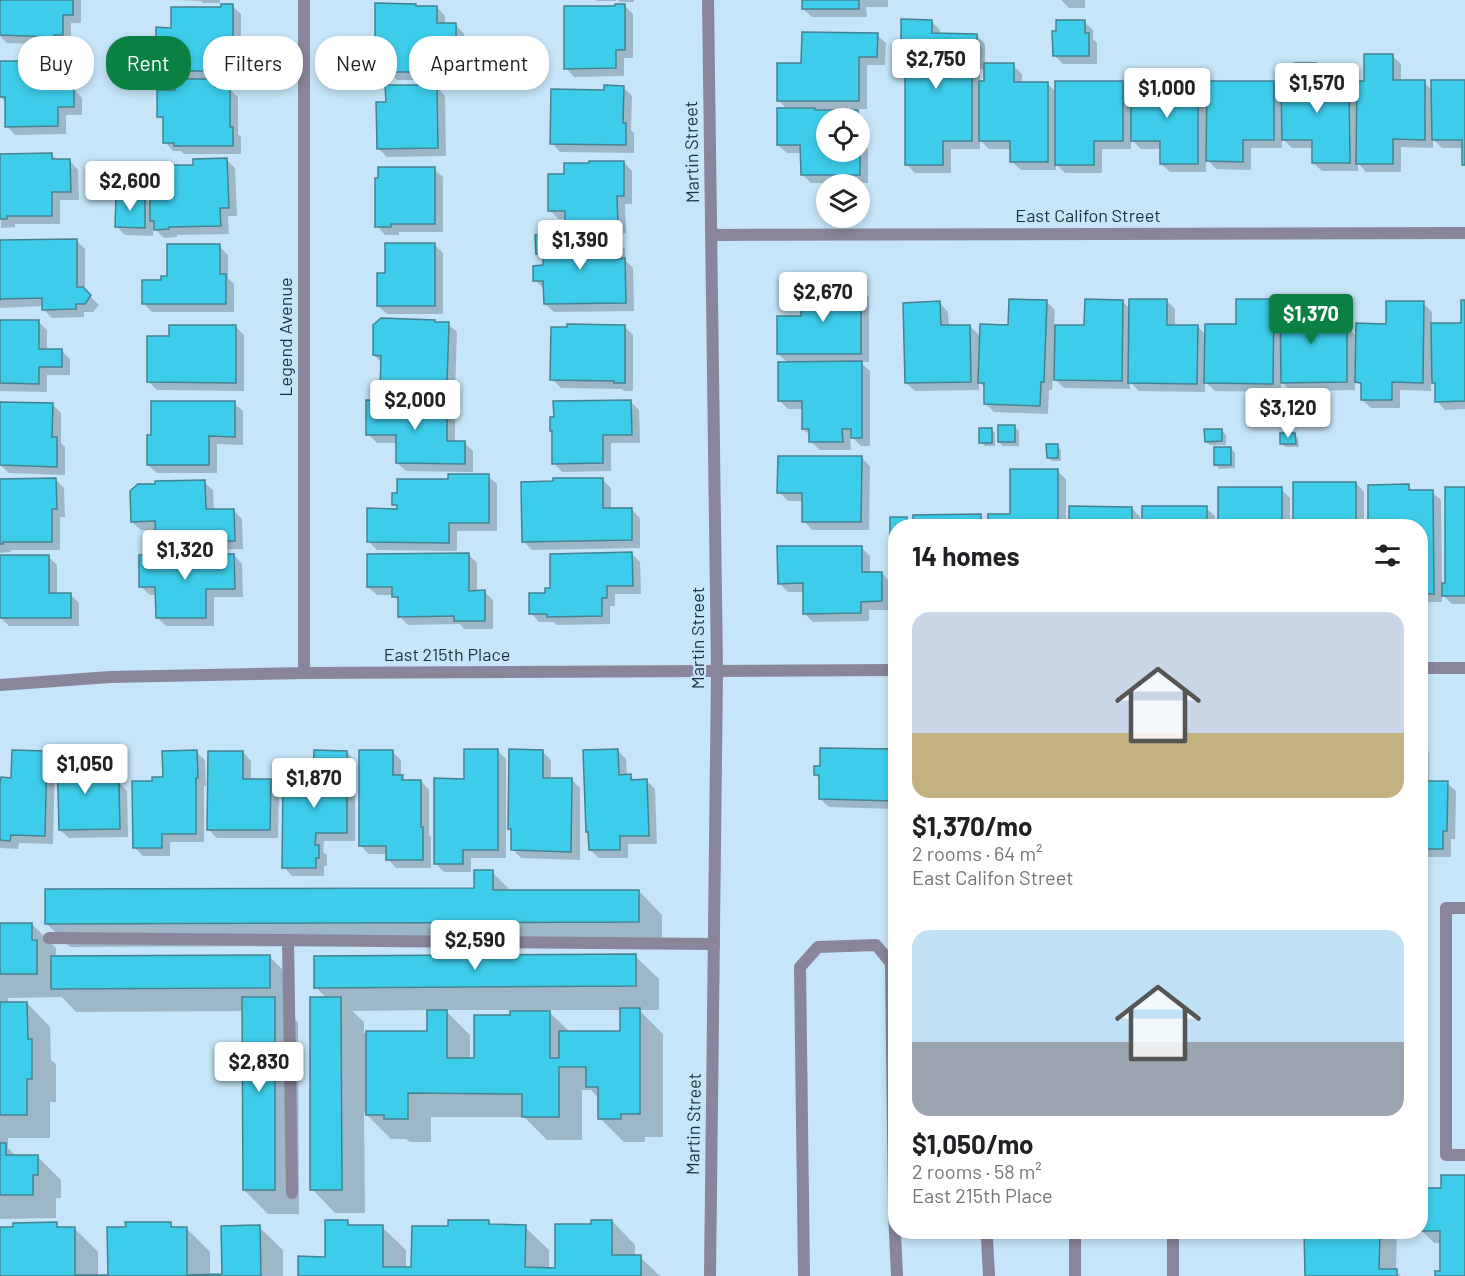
<!DOCTYPE html>
<meta charset="utf-8">
<style>
:root{--surface:#fff;--page:#f6f6f6;--text:#202124;--muted:#757577;--accent:#0b8043}
body{margin:0;font-family:Barlow,sans-serif;background:var(--page);color:var(--text);height:100vh;display:flex;flex-direction:column;font-size:22px;white-space:nowrap}
*{box-sizing:border-box;margin:0}
p{font-size:20px;color:var(--muted)}
.icon{flex:none;width:33px;height:33px;fill:none;stroke:currentColor;stroke-width:2;stroke-linecap:round;stroke-linejoin:round}
.map{position:relative;flex:1;overflow:hidden}
.details{position:absolute;left:888px;top:519px;width:540px;height:720px;display:flex;flex-direction:column;background:var(--surface);border-radius:24px;box-shadow:0 3px 9px #0003}
.details>*{flex:none}
.guide{position:absolute;left:18px;top:36px;width:570px;height:54px;display:flex;gap:12px}
.buttons{position:absolute;left:816px;top:108px;display:grid;gap:12px}
.buttons a{display:grid;place-items:center;width:54px;height:54px;border-radius:50%;background:var(--surface);box-shadow:0 3px 9px #0003;font-size:30px}
.price{position:absolute;translate:-50% -51px;padding:0 14px;border-radius:6px;background:#fff;color:#222;font-size:20px;line-height:39px;filter:drop-shadow(0 2px 3px #0008)}
.price::after{content:'';position:absolute;left:50%;top:36px;width:18px;height:14px;margin-left:-9px;background:inherit;clip-path:polygon(0 0,100% 0,50% 100%)}
.price.selected{background:var(--accent);color:#fff}
ul{padding:0;list-style:none}
li{display:grid;align-content:center;gap:12px;height:318px;padding:0 24px}
li span{display:grid;place-items:center;height:186px;border-radius:18px;color:#555}
li>.icon{margin-inline-start:auto}
span .icon{width:108px;height:108px;fill:#fffc;stroke-width:1}
li b{font-size:26px}
h2{display:flex;justify-content:space-between;align-items:center;height:72px;padding:0 24px;font-size:26px}
.tag{padding:0 21px;border-radius:24px;background:var(--surface);box-shadow:0 3px 9px #0003;font-size:21px;line-height:54px}
.tag.selected{background:var(--accent);color:#fff}
.map>svg:first-child{display:block}
</style>
<div class="map">
<svg width="1465" height="1276" viewBox="0 0 1465 1276">
<rect width="100%" height="100%" fill="#c6e5f8"/>
<!-- shadow -->
<path fill="#0003" fill-rule="evenodd" d="M0,0H81V23H71V43H62V45L7,43L0,36Z
M180,0H220V3H203L201,1Z
M595,0H616V1H596Z
M618,0H634V2H620Z
M803,0H888V7H866L867,17H812L803,9Z
M1061,0H1085V8H1069Z
M416,5L418,7H437L445,16V25H456L464,34V66L450,65V80H397L388,71V57H385L377,49Z
M624,5L633,14V58H624V76L574,77L566,68L616,7Z
M232,6L241,14V49H238V58H232V79H212L222,89H229L238,97V134L241,137V154H184L181,151H173L165,142V122L159,116L183,81L178,76H166L157,67L172,29Z
M931,21L940,30V35H976L985,44V65H1013L1022,74V83H1047L1056,92L1122,83L1133,93L1197,83L1208,94L1274,83L1283,92L1296,83L1316,64L1319,68H1323L1332,77V83H1348L1358,92L1366,83L1393,56L1401,64V82H1424L1433,91L1465,81V166L1463,164V148H1442L1433,139V148L1401,147V172H1366L1358,163V171H1322L1313,163V148H1292L1282,138V148H1251V170L1216,169L1206,158V172H1170L1161,164V149H1141L1131,139V149H1102V173H1065L1056,164V170H1021L1012,162V149H989L980,140V149H951V173H915L906,164L907,66L902,62ZM980,69H986V83H980Z
M1084,22L1093,30V39L1097,43V64H1063L1054,55Z
M877,35L886,43L885,65H867V109H855L866,120V147L868,149V183H811L802,174V153H787L778,145L787,109L778,100ZM826,118H860V152H826Z
M0,62H20L23,65H56L65,74V89H74L82,98V115H66V134L15,135L7,126V103L0,96Z
M437,87L445,96L446,156L387,157L378,148L387,104Z
M623,87L632,96L631,130L634,133V153L560,152L552,143L606,92Z
M51,154L58,161H70L78,170L79,200H60V224H15V227L1,228L0,172Z
M227,160L235,168L237,216H228L229,234L177,235V237L164,238L153,227V236L125,235L117,227L145,199L152,206L171,192L195,166Z
M624,162L632,171V204H625L626,233L575,234L566,225V219H558L550,210L566,175L590,164Z
M434,169L443,177V232H399V235H385L377,226Z
M566,236L571,241L616,240L625,249V260L633,268L634,311L554,312L545,304L544,289L535,280L545,267L544,260L537,253Z
M76,240L85,249V291L99,305L93,312H84V317L52,318L43,309V306L0,308V241Z
M434,244L443,253V314H387L378,306L387,274Z
M219,246L228,255V278L234,284V312H152L144,304L162,281Z
M861,289L869,297V362H860L870,371V446H861L850,435L851,450H820L811,442V436L803,429V409H788L779,400L788,363L778,354L803,318Z
M1046,301L1055,310L1054,326L1086,327L1122,301L1130,309L1167,301L1175,309V326H1197L1206,335L1237,325L1273,301L1282,310L1318,301L1326,309L1327,326H1346L1357,337L1387,326L1423,303L1432,312V325H1463L1465,301V409L1445,410L1437,401V386L1431,380V391L1400,390V408H1371L1362,400L1363,387L1355,380V390L1291,391L1281,381V392L1215,391L1205,382V392L1139,391L1130,382V389L1064,388L1053,377L1052,390H1049L1048,414L994,412L985,403L986,388L979,382V390L915,391L906,383L940,303L948,312L949,326H970L981,337L1010,327Z
M0,321H38L47,330V350H61L70,359V375H47V392L0,391Z
M434,321L437,323L448,324L457,332L455,392L401,391V396L390,395L382,386V363L374,355Z
M236,327L244,335V391L157,390L148,381L170,338Z
M625,327L633,335V391H624L622,389L561,388L552,379Z
M446,402L455,411V443H464L473,451V472L406,471L397,463V443H377L368,434Z
M631,402L639,410L640,443H611V471L562,472L554,463V434L551,431Z
M0,403L52,404L61,413V443L65,447V475L9,473L0,465Z
M234,403L243,411V445L217,444V473H157L148,465Z
M1015,427L1019,431V446H1003L999,442Z
M991,429L995,433V446H985L981,442Z
M1222,431L1226,435V445H1210L1206,441Z
M1294,434L1298,438L1299,447H1285L1281,443Z
M1057,446L1061,450V461H1052L1048,457Z
M1231,449L1235,453V468L1219,469L1216,465Z
M861,457L870,466L869,530H812L804,521V501H788L779,492Z
M1057,471L1066,479V526H915L914,516H980L989,525L1011,516Z
M488,476L497,484V531H457V551L377,550L369,542L400,510L394,504L449,481Z
M602,479L611,488V509H631L640,518V548L532,550L523,541Z
M56,480L64,488L65,517H60V550H11V552L0,553V481Z
M204,482L213,490L214,511L233,510L242,519L243,549L166,550L157,542V530H141L132,522Z
M1295,483H1356L1364,492V526H1295Z
M1369,486H1408L1414,492H1432L1441,500L1442,584H1446L1465,488V604H1452L1442,594V602H1420V526H1370Z
M1219,488L1281,489L1290,498V526H1219Z
M1070,508H1132L1140,517V526H1070Z
M1144,508H1206L1215,516V526H1144Z
M892,519H906L910,522V526H896V539L892,535Z
M861,547L870,556V573H882L890,582V610H869V621L813,622L804,613V592H788L779,583Z
M468,554L477,563V592L484,591L493,600V629H464L460,624L408,625L399,616V602L394,595H377L368,587Z
M632,554L640,562L641,594H615V606H610V624L557,625L554,622H539L531,613L552,589Z
M234,555L242,564L243,597H214V626H166L157,617V595H150L141,587Z
M48,556L57,565V594H70L79,603V626H9L0,617V557Z
M1420,744L1429,752V782L1447,783L1456,791L1455,839H1451V857H1420Z
M392,751L401,760V776L407,781H421L429,790V835L431,837V868H396L388,859V854H369L360,845Z
M498,751L506,759V858H471V872H444L436,864L465,780Z
M542,751L551,760V779L572,780L580,788V860L521,858L513,850V831L509,828Z
M618,751L626,759L627,776H630L636,781H647L655,789L657,844H628V858H599L590,850V835L587,832Z
M896,751V809L829,807L820,799L821,780L816,775Z
M46,752L55,761L53,844L19,843L18,849L0,848V783L13,779Z
M196,752L205,760L206,786H204V842H170V856H143L134,847L154,783L164,778Z
M243,752L251,761V781H271L279,789L278,838H217L208,829Z
M347,752L355,761V841H324L323,852L327,855V866H324V876H292L284,867L304,782L315,777Z
M91,753L99,761L100,783L119,782L127,791L128,837L69,838L60,830Z
M492,872L512,892L639,891L662,915V945L70,947L46,923L475,890Z
M32,924L56,948V958L270,957L294,981L287,1011L298,1022L299,1214H268L244,1190V1011L76,1012L62,997L8,998V1004L27,1003L50,1027L51,1060L56,1064V1102H50V1138H8V1148L17,1157L37,1156L61,1180V1198H56V1218L0,1219V925Z
M635,956L659,979V1010H639L663,1034V1137H645V1142H624L600,1118V1099L591,1090H582V1140H547L524,1117H431V1142H410L406,1139H391L364,1112L365,1213H335L312,1189L327,999L316,987ZM429,1010V1033H364V1022L352,1011ZM445,1010H512V1016L476,1060H470V1035ZM547,1010H622V1032H570Z
M1465,1177V1276H1436L1441,1272V1243H1434L1421,1230L1442,1190Z
M612,1221L635,1245V1257H640L660,1276H300L327,1258L347,1222L352,1227H382L406,1250V1269H413L450,1227L488,1222L493,1226L525,1227L549,1250V1269H556L593,1225Z
M170,1223L175,1229L186,1228L210,1252V1276H109Z
M56,1224L61,1229L74,1228L98,1252V1276H0V1229Z
M259,1227L283,1250V1276H216H223Z
M1306,1232H1397L1396,1271L1401,1276H1307Z"/>
<!-- building -->
<path fill="#3dcdea" stroke="#438291" stroke-width="1.5" d="M0,0H73V15H63V35H54V37L0,35Z
M802,0H859V9H802Z
M375,3L416,4V6H437V23H456V58L442,57V72H387V49H375Z
M221,4H233V41H230V50H224V71H171V68H156V27L171,28V7H221Z
M615,4H625V50H616V68L564,69V6H615Z
M901,19L932,20V33L977,34V61H972V141H943V165H905V62H901Z
M1056,20H1085V33H1089V56H1053L1052,31H1056Z
M802,32L878,33L877,57H859V101H777V63H801Z
M1364,54H1393V80H1425V140L1393,139V164H1356L1357,81H1364Z
M0,61H20V63H57V88H74V107H58V126L5,127V97H0Z
M984,63H1014V82H1048V162H1010V141H979V81H984Z
M1295,63H1316V67H1324V81H1349L1350,163H1312V140H1282L1281,81H1295Z
M175,79H215V87H230V127H233V146H174V143H163V117H157V90H175Z
M1431,80H1465V165H1462V140H1432Z
M1055,81H1123V141H1094V165H1055Z
M1207,81H1274V140H1243V162L1206,161Z
M1131,82H1198V164H1160V141H1131Z
M385,85H437L438,148L377,149L376,102H386Z
M604,85L624,86L623,123H626V145L550,144L551,89L604,90Z
M777,108H815V110H858V118H826V152H860V139V175H801L800,145H777Z
M52,153V159H70L71,192H52V216H7V219H0V154Z
M227,158L229,208H220L221,226L169,227V229L154,230V221H150V191L169,190V165H193V159Z
M589,161H624V196H617L618,225L565,226V211H548V174H564V163H589Z
M378,167H435V224H391V227H375V178H378Z
M116,197H145V228L115,227Z
M535,235H566V240L617,239V259L625,258L626,303L544,304L543,281H533V266L543,265V254H536Z
M77,239V287H83L91,295L85,304H76V309L42,310V298L1,299L0,300V240Z
M385,243H435V306H377V273H385Z
M167,244H220V274H226V304H142V280H161V276H167Z
M801,287H861V354H777V316H801Z
M1009,299L1047,300L1044,382H1041L1040,406L984,404V383H978L980,324L1008,325Z
M1085,299L1123,300L1122,381L1054,380L1055,325H1084Z
M1129,299H1167V325H1198L1197,384L1128,383Z
M1236,299H1274L1273,384L1204,383L1205,324H1236Z
M1318,299L1319,325H1347V382L1281,383L1280,300Z
M1461,300H1465V401L1435,402V383H1432L1431,323H1461Z
M940,301L941,325H970L971,382L905,383L903,303Z
M1386,301H1424L1423,383L1392,382V400H1361V383L1355,382L1356,323L1386,324Z
M381,318L435,320V322H449L447,384L393,383V388L380,387L381,356L373,355V325Z
M0,320H39V349H62V367H39V384L0,383Z
M567,324L625,325V383H614V381L550,380L551,327H567Z
M169,325H236V383L147,382V336H169Z
M862,361V438H851V429H842L843,442H809V429H802V401H778V362Z
M366,400L447,401V441H465V464L396,463V435H366Z
M631,400L632,435H603V463L552,464V431H550V417H554L553,401Z
M151,401H235V437L209,436V465H147V435H151Z
M0,402L53,403L52,437H57V467L0,465Z
M998,425H1015V442H998Z
M979,428H992V443H979Z
M1204,429H1222V441L1205,442Z
M1280,433H1295L1296,444H1280Z
M1046,444H1058V458H1047Z
M1214,447H1231V465H1214Z
M778,456H862L861,522H802V493H777Z
M1010,469H1058V526H988V514H1010Z
M448,474H489V523H449V543L367,542V508L397,509V505H392V493H397V479H448Z
M56,478L57,509H52V542H3V544H0V479Z
M553,478H603V508H632V540L522,542L521,482L553,481Z
M205,480L206,509H234L235,541L156,542L155,521L131,522L130,491L138,484H155V481Z
M1293,482H1356V526H1293Z
M1409,484V490H1433L1434,594H1420V526H1368V485Z
M1218,487H1282V526H1216H1218Z
M1445,487H1465V596H1442V583H1445Z
M1069,506L1132,507V526H1069Z
M1142,506H1207V526H1142Z
M981,514V526H913V515Z
M890,517H907V526H896V535L890,536Z
M777,546H862V572H882V601L861,602V613L803,614V583L778,584Z
M632,552L633,586H607V598H602V616L547,617V614H529V593H545V588H550V554Z
M469,553V591L485,590V621H454V616L398,617V597H392V587H367V554Z
M155,554H234L235,589H206V618H156L155,587H139V555H155Z
M0,555H49V593H71V618H0Z
M820,748L896,749V801L819,799V775H814V766H820Z
M464,749H498V850H463V864H434V778L464,779Z
M509,749L543,750V778H572L571,852L511,850V829H508Z
M618,749L619,775L631,774V780L647,779L649,836H620V850H589L588,832H586L583,750Z
M12,750L47,751L45,836L11,835L10,841L0,840V782L1,777L11,778Z
M197,750L198,778H196V834H162V848H133L132,781H152V777H163L162,751Z
M314,750L347,751V833H316L315,845H319V858H316V868H282L283,780H303V775H313Z
M359,750H393V775H403L402,780H421V827H423V860H386V846H359Z
M91,751L92,781H119L120,829L59,830L57,752Z
M208,751H243V779H271L270,830H207Z
M1420,781H1448L1447,831H1443V849H1420Z
M474,870H493V890H639V922L45,924V889L474,888Z
M0,923H32V940H37V974H0Z
M636,954V986L314,988V956Z
M270,955V988L51,989V956Z
M242,997H275V1190H243Z
M310,997H341L342,1190H310Z
M0,1002H27L28,1039H32V1079H27V1115H0Z
M620,1008H640V1114H621V1119H598V1087H586V1067H559V1117H522V1094L408,1093V1119H384V1115H366V1031H427V1010H447V1058H474V1015H510V1011H550V1058H559V1031H620Z
M0,1143H6V1155H38V1175H33V1195H0Z
M1441,1175H1465V1276H1435V1271H1440V1231H1420V1188H1441Z
M325,1220H348V1225H383V1267H411L412,1226H448V1220H489V1224L526,1225L525,1267L555,1268V1224H591V1220H612V1255H641V1276H298V1256L325,1257Z
M57,1222V1227H75V1275H108L107,1227H126L125,1222H171V1227H187V1275L222,1274L221,1226L260,1225L261,1276H0V1227H13V1223Z
M1304,1232H1380L1379,1269H1397V1276H1305Z"/>
<g fill="none" stroke-linecap="round" stroke-linejoin="round">
<!-- service -->
<path stroke="#89859a" stroke-width="12" d="M1465,908H1446V1155H1465
M49,938L714,944
M288,940L292,1193
M983,1232L987,1238L989,1276
M1173,1232V1276
M804,1276L800,967L818,947L876,945L891,963L894,1211L897,1276
M1075,1276V1232"/>
<!-- minor -->
<path stroke="#89859a" stroke-width="12" d="M304,0V673
M712,235L1465,233
M1420,668H1465
M0,685L110,677L304,673L896,670"/>
<!-- tertiary -->
<path stroke="#89859a" stroke-width="12" d="M708,0L717,671L710,1276"/>
</g>
<g text-anchor="middle" stroke-width="4.5" stroke-linejoin="round" paint-order="stroke">
<!-- street labels -->
<g font-size="18" fill="#1c313d" stroke="#c6e5f8">
<text transform="translate(692 152) rotate(-91)" y="6">Martin Street</text>
<text x="1088" y="222">East Califon Street</text>
<text transform="translate(286 337) rotate(-90)" y="6">Legend Avenue</text>
<text transform="translate(698 638) rotate(-90)" y="6">Martin Street</text>
<text x="447" y="661">East 215th Place</text>
<text transform="translate(694 1124) rotate(-89)" y="6">Martin Street</text>
</g>
</g>
</svg>
<div class="buttons">
<a><svg class="icon" aria-label="locate" viewBox="0 0 24 24"><circle cx="12" cy="12" r="6"/><path d="M12 2v4M12 18v4M2 12h4M18 12h4"/></svg></a>
<a><svg class="icon" aria-label="layers" viewBox="0 0 24 24"><path d="M12 4l9 5-9 5-9-5zM3 14l9 5 9-5"/></svg></a>
</div>
<b class="price" style="left:936px;top:90px">$2,750</b>
<b class="price" style="left:1317px;top:114px">$1,570</b>
<b class="price" style="left:1167px;top:119px">$1,000</b>
<b class="price" style="left:130px;top:212px">$2,600</b>
<b class="price" style="left:580px;top:271px">$1,390</b>
<b class="price" style="left:823px;top:323px">$2,670</b>
<b class="price selected" style="left:1311px;top:345px">$1,370</b>
<b class="price" style="left:415px;top:431px">$2,000</b>
<b class="price" style="left:1288px;top:439px">$3,120</b>
<b class="price" style="left:185px;top:581px">$1,320</b>
<b class="price" style="left:85px;top:795px">$1,050</b>
<b class="price" style="left:314px;top:809px">$1,870</b>
<b class="price" style="left:475px;top:971px">$2,590</b>
<b class="price" style="left:259px;top:1093px">$2,830</b>
<div class="guide">
<a class="tag">Buy</a>
<a class="tag selected">Rent</a>
<a class="tag">Filters</a>
<a class="tag">New</a>
<a class="tag">Apartment</a>
</div>
<section class="details">
<h2>14 homes<svg class="icon" aria-label="filters" viewBox="0 0 24 24"><path d="M4 7h16M4 17h16"/><circle cx="9" cy="7" r="2"/><circle cx="15" cy="17" r="2"/></svg></h2>
<ul>
<li><span style="background:linear-gradient(#c9d6e8 65%,#c2b280 0)"><svg class="icon" aria-label="home" viewBox="0 0 24 24"><path d="M3 11l9-7 9 7M6 9v11h12V9"/></svg></span><div><b>$1,370/mo</b><p>2 rooms · 64 m²</p><p>East Califon Street</p></div></li>
<li><span style="background:linear-gradient(#bfe0f5 60%,#9aa5b1 0)"><svg class="icon" aria-label="home" viewBox="0 0 24 24"><path d="M3 11l9-7 9 7M6 9v11h12V9"/></svg></span><div><b>$1,050/mo</b><p>2 rooms · 58 m²</p><p>East 215th Place</p></div></li>
</ul>
</section>
</div>
